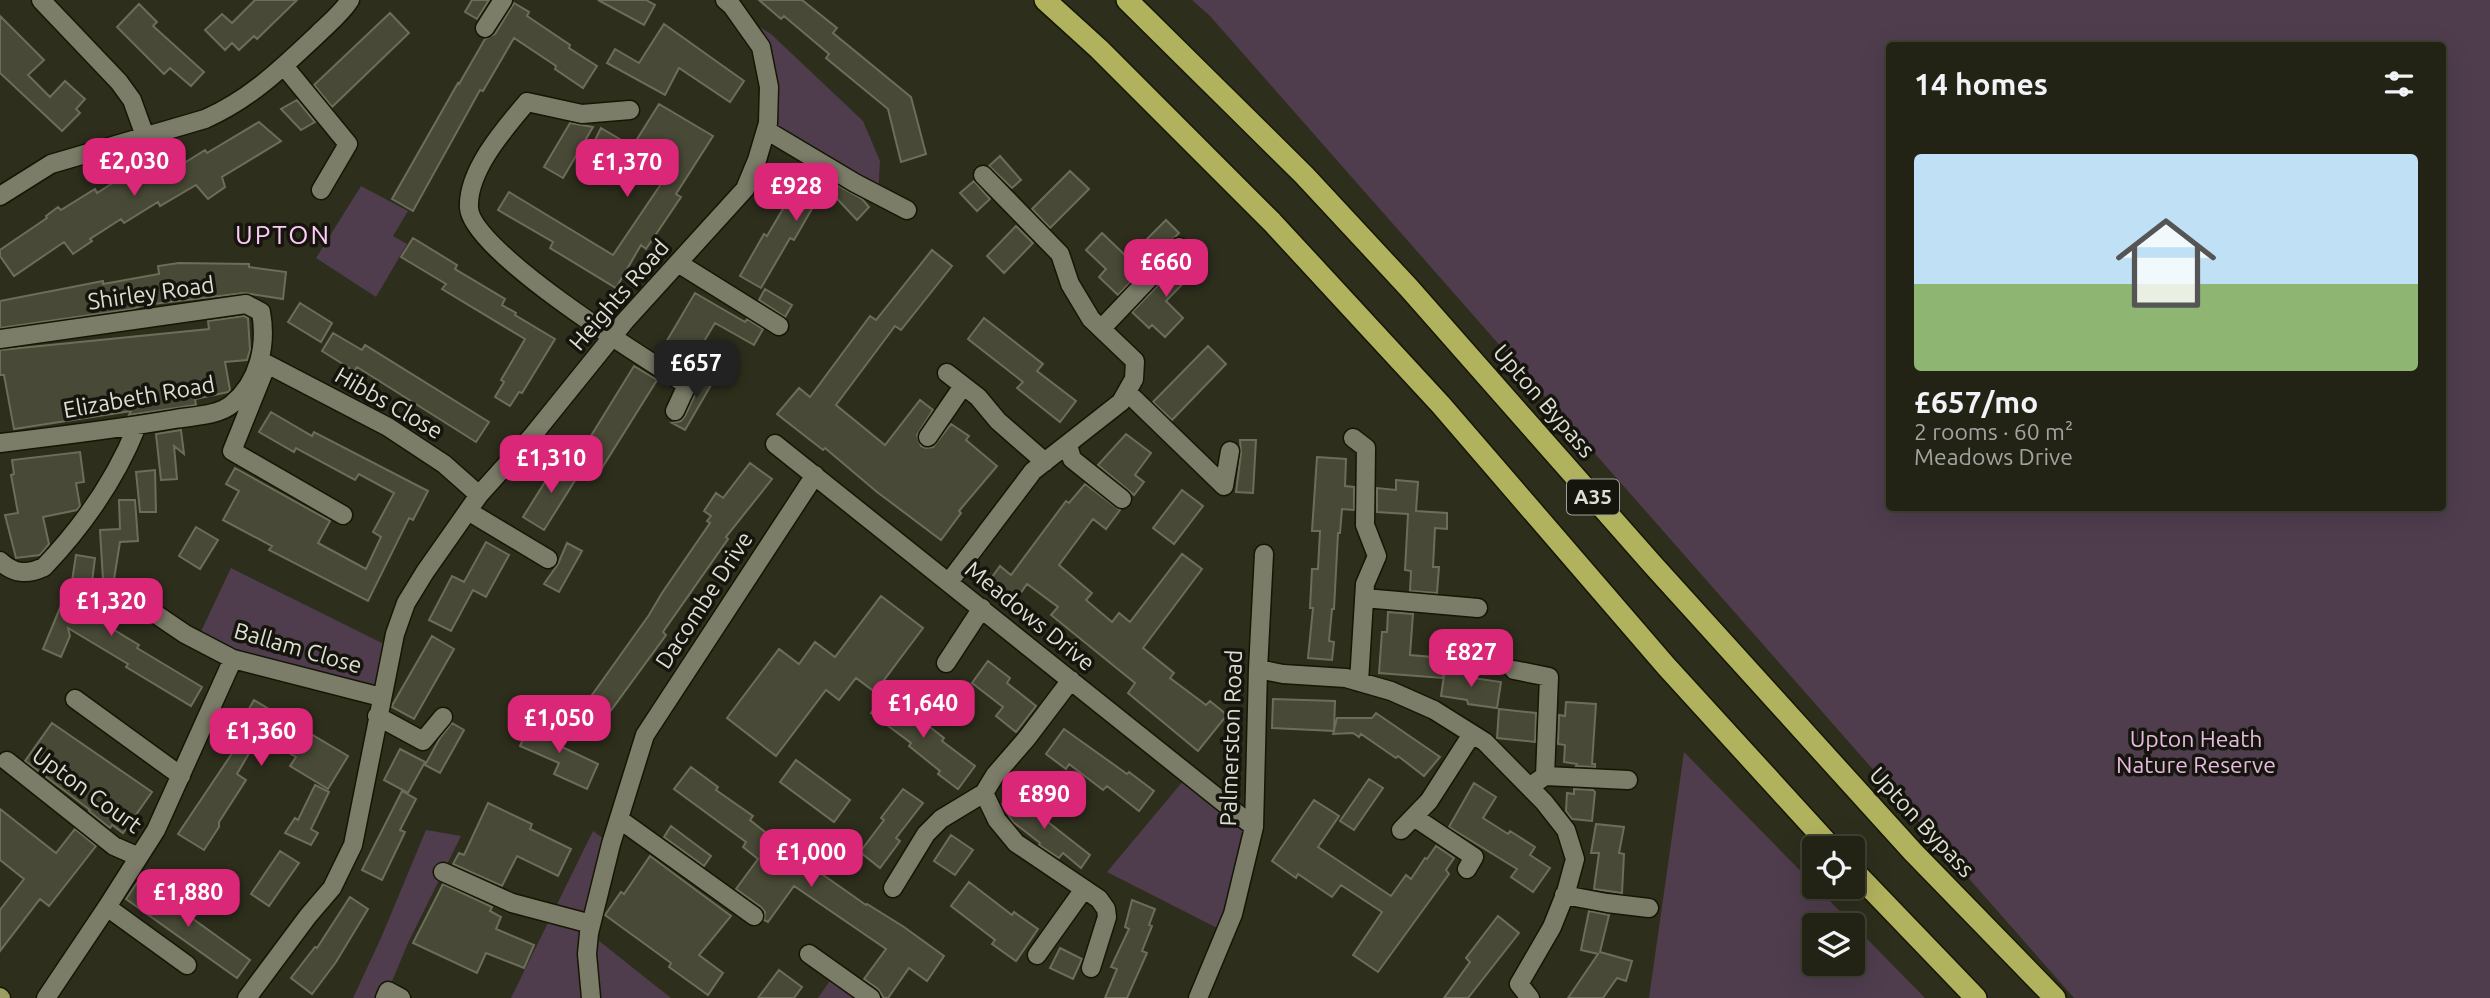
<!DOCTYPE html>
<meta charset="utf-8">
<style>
:root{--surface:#222215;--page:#2e2f22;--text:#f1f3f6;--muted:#a2a4a0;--line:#3f3f34;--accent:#db2777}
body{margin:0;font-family:Ubuntu,sans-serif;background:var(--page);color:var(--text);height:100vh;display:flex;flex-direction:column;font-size:26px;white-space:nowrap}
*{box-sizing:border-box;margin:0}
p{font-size:23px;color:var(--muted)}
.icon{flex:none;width:38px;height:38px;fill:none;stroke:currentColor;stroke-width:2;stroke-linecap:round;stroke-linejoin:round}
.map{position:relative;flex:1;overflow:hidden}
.panel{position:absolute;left:1886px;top:42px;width:560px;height:469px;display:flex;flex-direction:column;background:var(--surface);border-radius:7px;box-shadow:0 7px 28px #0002,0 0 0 2px var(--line)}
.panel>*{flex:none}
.fabs{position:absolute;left:1802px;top:836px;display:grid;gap:14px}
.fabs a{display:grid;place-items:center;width:63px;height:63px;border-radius:7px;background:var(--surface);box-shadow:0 7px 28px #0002,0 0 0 2px var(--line);font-size:35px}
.price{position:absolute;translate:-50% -60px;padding:0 16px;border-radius:14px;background:var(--accent);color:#fff;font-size:23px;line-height:46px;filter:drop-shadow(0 2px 4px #0008)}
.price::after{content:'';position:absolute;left:50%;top:42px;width:21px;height:16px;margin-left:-10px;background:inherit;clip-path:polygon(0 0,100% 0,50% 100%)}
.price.selected{background:#222;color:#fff}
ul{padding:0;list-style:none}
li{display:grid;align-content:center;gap:14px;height:371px;padding:0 28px}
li+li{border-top:2px solid var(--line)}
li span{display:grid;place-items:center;height:217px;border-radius:7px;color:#555}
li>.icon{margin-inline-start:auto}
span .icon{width:126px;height:126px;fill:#fffc;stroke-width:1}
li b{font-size:30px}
h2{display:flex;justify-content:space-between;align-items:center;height:84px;padding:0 28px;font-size:30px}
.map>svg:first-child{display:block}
</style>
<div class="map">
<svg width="2490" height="998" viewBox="0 0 2490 998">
<rect width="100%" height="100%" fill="#2d2e1c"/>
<!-- green -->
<path fill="#4f3d4d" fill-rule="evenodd" d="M1192,0H2490V998H2074L1210,16ZM1890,46H2443V508H1890Z
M738,14L771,34L863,121L880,161L878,195L766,130L769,87Z
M361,186L408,211L393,236L407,244L376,297L316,258Z
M231,568L392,648L381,697L197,640Z
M1684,752L1925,998H1649ZM1815,926H1853V964H1815Z
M1189,774L1254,827L1225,932L1107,872Z
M426,830L461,836L408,943L385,998H353L381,938Z
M593,831L611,844L589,933L671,998H511Z
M834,975L867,998H818Z"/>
<!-- building -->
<path fill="#484936" stroke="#6d6e5a" stroke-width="2" d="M255,0H297L257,39L254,36L239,50L232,43L225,50L205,30L222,14L232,23Z
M472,0H489L477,19L465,12Z
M598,0H646L655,5L644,25Z
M759,0H802L837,28L833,33L911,97L926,154L901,162L888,109L826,58L829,54L784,16L781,19Z
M514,3L529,12L527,16L570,45L569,48L597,66L583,88L555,69L556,66L514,38L483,91L480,90L413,211L392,199L458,83L459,84L485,39L495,34Z
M139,4L157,22L153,26L204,72L191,86L170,68L164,74L117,27Z
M390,13L409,33L332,107L314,85Z
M0,16L44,60L28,75L50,97L65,81L85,99L76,109L80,113L62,131L0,73Z
M664,24L744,81L730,102L679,68L665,95L607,63L615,49L639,63Z
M297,100L315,122L301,130L281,109Z
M659,104L713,136L676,194L681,197L646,249L641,245L616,288L550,248L553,242L498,210L509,192L613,255L663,181L657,177L665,165L634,144Z
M259,122L281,141L222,177L225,187L208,199L196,185L160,206L158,202L124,223L121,219L90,239L92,241L73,254L64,242L14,276L0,256V250L47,218L46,216L58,207L61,210L95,189L97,193L124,176L129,184L167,161L173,170L205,150L207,153Z
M570,123L593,127L563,178L544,167Z
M601,128L628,144L620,157L594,142Z
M1000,156L1021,180L1012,188L989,166Z
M807,168L862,199L869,207L857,220L825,186L794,240L790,238L761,288L740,276L764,234L767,236Z
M1070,171L1089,189L1050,228L1032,209Z
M974,181L990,199L977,211L960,193Z
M1166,220L1179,233L1118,295L1099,277L1106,269L1086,250L1102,233L1128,258Z
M1016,226L1033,243L1004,273L987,256Z
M413,238L457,265L455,269L505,299L502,305L516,313L515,315L555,339L522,393L519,392L510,406L495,397L504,382L501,380L525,339L442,289L446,284L401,257Z
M932,250L952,266L901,330L895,326L836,405L885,445L920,400L933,410L917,435L921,446L926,448L933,447L951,424L969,436L966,440L997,466L959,511L961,513L941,540L877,492L825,448L823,450L777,414L799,388L810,397L870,316L876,320Z
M1188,254L1200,266L1166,301L1183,318L1165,337L1152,325L1149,328L1132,312Z
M179,263L249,264V267L286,272L283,299L244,293L145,305L132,309L0,328V301L103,281V284L159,274L158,266Z
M765,289L792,305L785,317L759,300Z
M695,293L745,322L747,319L763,329L754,345L715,323L689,366L662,349Z
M300,303L332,323L321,342L288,322Z
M244,316L248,318L250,350L247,360L225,362L230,390L228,392L195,399L196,405L129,415L131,411L14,429L4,375H0V350L209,329L208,321Z
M984,318L1043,364L1037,371L1076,401L1060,422L1017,388L1023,382L968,339Z
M333,333L362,350L365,345L489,422L476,442L357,367L354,371L322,351Z
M1208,346L1226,364L1172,420L1153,402Z
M634,366L657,380L600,471L578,457Z
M700,373L714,380L685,430L672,423L681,421L685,416L697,390V379Z
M271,412L312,436L314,432L428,491L413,520L409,518L368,601L269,550L272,546L223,520L239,491L226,484L235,468L330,521L318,543L366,569L381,537L373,532L394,493L359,474L355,480L296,448L294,452L259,432Z
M181,430L184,454L174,446L177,479L161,480L156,434Z
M1126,434L1151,453L1135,475L1144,482L1134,495L1098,465Z
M1240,440H1256L1253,493L1236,492L1241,453Z
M80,452L84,482L76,483L80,506L77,510L43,517L49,544L40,555L16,558L5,515L18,513L11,475L14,474L12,460Z
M1317,457L1346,459L1345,486L1354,487V510L1342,509L1340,533H1338L1334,609H1332L1329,641L1334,642L1332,660L1308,658L1313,608H1310L1312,569H1318L1320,531H1312Z
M558,461L579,474L544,530L523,517Z
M750,463L772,479L726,537L728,539L663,632L666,635L601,724L582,709L649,615L662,593L710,523L707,521L711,516L704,511L716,493L723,498Z
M155,470L156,512H140L136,472Z
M1396,480L1418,482L1416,511L1447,513V529L1435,528L1433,567H1439L1437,593L1410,591L1411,571L1405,570L1408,514L1377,512V488L1396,490Z
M1085,484L1120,510L1106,529L1093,519L1059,565L1092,593L1086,600L1112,622L1119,613L1130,622L1182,554L1202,569L1143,648L1174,673L1170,678L1206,705L1210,701L1227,715L1198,751L1128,693L1135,683L1051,615L1058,607L1027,584L1013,604L987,584L1000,566L1011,575L1066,501L1069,503Z
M1182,490L1203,506L1174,544L1153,528Z
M119,500H135L138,541L120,542L111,598L104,597L100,530L120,529Z
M196,527L218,540L200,569L179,556Z
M486,542L509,555L486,597L473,590L451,631L429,620L452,576L464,582Z
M567,543L582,551L559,592L544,584L558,564Z
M76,555L95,558L88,614L139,645L137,648L202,687L191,706L126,667L128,664L68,628L70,636L61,657L43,649L62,603L66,620Z
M881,596L923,628L875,692L856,678L839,700L826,690L776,756L727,718L779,649L799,664L815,642L835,657Z
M1388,612L1413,614L1410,655L1444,658L1443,678L1379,673L1382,632H1387Z
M432,636L454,649L414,719L392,707L393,704Z
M988,661L1010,678L1007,683L1036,706L1016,732L996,716L1003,707L972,683Z
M1445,669L1474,673L1473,678L1501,682L1497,708L1468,704L1467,700L1441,696Z
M888,691L919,715L917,717L944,738L942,741L975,766L958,789L938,774L940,771L909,746L911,743L871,713Z
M1273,699L1335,701L1334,730L1337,718H1372L1376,713L1440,757L1424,776L1398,756L1396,758L1361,734L1359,737L1353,733L1333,734L1334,731L1272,728Z
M254,700L348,756L328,789L290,766L296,757L259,736L237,774L246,780L219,822V827L204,850L178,834L239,743L247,726L241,723Z
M1566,702L1596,704L1592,764H1595V767L1576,766L1577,764L1564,762L1565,745L1558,744L1559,715L1565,716Z
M1499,709L1536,713L1535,742L1497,738Z
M531,721L567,736L562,747L598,764L587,789L554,774L559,763L520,746Z
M52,723L152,792L123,833L112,825L110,828L89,811L90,810L25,761Z
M452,723L464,730L440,773L425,765L440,738Z
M1064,729L1127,774L1129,772L1154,791L1139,811L1107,786L1103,790L1069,764L1066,769L1046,754Z
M400,749L425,762L408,793L384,780Z
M796,760L850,800L834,822L780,782Z
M691,767L718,787L716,790L753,816L750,820L785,848L866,905L867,904L904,927L944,956L927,981L909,968L888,998H884L878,989L864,979L886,949L794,886L768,922L764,920L765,912L761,907L736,889L758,859L743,847L746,842L674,789Z
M1369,779L1383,788L1354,830L1340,821Z
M1474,783L1496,797L1483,818L1508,834L1510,831L1535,847L1530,855L1550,868L1533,892L1511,877L1517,869L1449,827Z
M315,785L329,792L311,829L318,833L311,845L285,833L295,818L298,820Z
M903,789L923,803L896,838L900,841L880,868L860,852L884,820L881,818Z
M1574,789L1593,790L1595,792L1592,821L1572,819L1566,811L1567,793L1574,794Z
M402,791L416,799L400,830L405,832L382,880L362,870Z
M1011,793L1090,855L1081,868L1063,853L1059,858L1039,845L1040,843L1013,822L1002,804Z
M1314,800L1339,816L1318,847L1391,896L1406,875L1411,879L1425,858L1427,859L1436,846L1454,858L1446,870L1449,874L1378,972L1353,955L1382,912L1341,885L1332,897L1298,874L1296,878L1272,861Z
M488,803L532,824L530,829L571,849L558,876L517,856L502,886L453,864L459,853L464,855Z
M0,809L56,853L75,829L96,846L49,906L40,899L0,951V910L24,879L0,860Z
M1596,824L1624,827L1619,853L1624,854L1622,893L1594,889L1599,853H1591Z
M671,826L711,856L704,866L664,837Z
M951,835L973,850L955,875L934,861Z
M280,851L299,863L269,906L251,894Z
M650,856L731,916L699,955L723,973L708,995L669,967L671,963L605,915L621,892L624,894Z
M139,880L250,960L237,978L126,899Z
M969,882L1012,915L1014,912L1038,929L1016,961L992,944L995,940L951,906Z
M443,884L492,907L490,911L501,917L496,929L534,945L524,968L486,953L477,973L413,943Z
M350,897L368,909L336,962L312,994L291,978L315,947L317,948Z
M1132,900L1155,909L1149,925L1152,926L1142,951L1147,953L1127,998H1105L1117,969L1111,967L1129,929L1125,927Z
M1589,911L1609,915L1600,952L1632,961L1626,981L1617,978L1603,998H1568L1598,954L1581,950Z
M1498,916L1519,933L1468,998H1444L1470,962L1466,958Z
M1060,948L1082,959L1073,979L1050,968Z
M779,970L802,987L794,998H758Z"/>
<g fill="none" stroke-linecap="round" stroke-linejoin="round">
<!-- minor casing -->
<g stroke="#161605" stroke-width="21">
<path id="minor" d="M41,0L119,82L132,100L145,136
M485,28L503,0
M284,66L348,144L321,190
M630,110L582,114L527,102C505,128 467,171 469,208C472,252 647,360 687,385L675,411
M766,130L855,183L907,210
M0,196L51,164L205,119C250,99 281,69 317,35C328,24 341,14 350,0
M678,263L779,326
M1102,328L1179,247
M0,339L246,304L261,312C267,345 259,382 232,404C218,416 192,416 175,419C117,429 59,436 0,443
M947,373L978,397L998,421L1045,462
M1127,392L1224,486L1230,451
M928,437L963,386
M1353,438L1366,448L1365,525L1377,556L1365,584L1359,682
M775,444L1254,827
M1068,445L1072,459L1122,499
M468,511L548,559
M343,515L232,451L267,364L388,427L444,464L479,495
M0,561C14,574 27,575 44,567C83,526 116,479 137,426
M949,582L1033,471L1121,402L1134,379L1135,361L1091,319L1070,284L1060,254L983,175
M132,598L185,634L233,659L381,697
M1364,598L1478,608
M946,663L982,608
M1258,669L1283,674L1346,678L1391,691L1434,710L1485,742L1544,802L1566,830L1575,859L1566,892L1552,927L1519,984L1530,998
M1514,670L1549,677L1545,776L1529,787
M1071,680L1027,738L995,775L984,793L997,820L1016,843L1099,899L1106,909L1107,917L1091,968
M75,699L181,776
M377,716L423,741L443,717
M7,761L114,846L139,857
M1545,776L1628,780
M1414,817L1474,857L1467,869
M619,819L754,916
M1401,830L1429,801L1472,734
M443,872L512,903L591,924
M893,888L926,834L941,819L984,793
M1564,895L1607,903L1649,908
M107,907L187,965
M809,954L871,998
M1037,955L1084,889
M46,998L107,907L156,830L233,659
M247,998L308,916L332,888L353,845L395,634L406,603L425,572L479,495L533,435L625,321L745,189L757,160L768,123L769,87L761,47L732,6L725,0
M385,998L388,991L401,998
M591,998L587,954L589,933L611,844L645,735L815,475
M1198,998L1233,914L1254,827L1258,669L1264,554"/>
</g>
<!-- major casing -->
<g stroke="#161605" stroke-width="21">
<path id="major" d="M0,997L1,998"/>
</g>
<!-- highway casing -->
<g stroke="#161605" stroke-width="24">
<path id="highway" d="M1045,0L1099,49L1272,222L1441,405L1666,666L1833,849
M1127,0L1304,175L1409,288L1653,565L1913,852L2055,998
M1853,870L1976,998"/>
</g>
<!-- minor -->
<use href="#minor" stroke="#7c7d69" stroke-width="18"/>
<!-- major -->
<use href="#major" stroke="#9b9d62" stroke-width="18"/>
<!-- highway -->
<use href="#highway" stroke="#b0b25d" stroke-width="21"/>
</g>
<g text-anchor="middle" stroke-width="7" stroke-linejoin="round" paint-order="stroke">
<!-- shield labels -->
<rect fill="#15150d" stroke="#a2a298" stroke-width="2" x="1567" y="479.5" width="52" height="35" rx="5"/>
<g font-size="21" font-weight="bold" fill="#dedfd3">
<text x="1593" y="504">A35</text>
</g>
<!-- street labels -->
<g font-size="23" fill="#dedfd3" stroke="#15150d">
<text transform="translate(151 293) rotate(-8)" y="8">Shirley Road</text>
<text transform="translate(619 295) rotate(-49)" y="8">Heights Road</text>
<text transform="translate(139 397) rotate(-10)" y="8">Elizabeth Road</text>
<text transform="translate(1544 401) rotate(49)" y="8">Upton Bypass</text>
<text transform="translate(389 403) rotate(30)" y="8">Hibbs Close</text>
<text transform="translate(704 600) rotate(-57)" y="8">Dacombe Drive</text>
<text transform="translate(1030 616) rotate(39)" y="8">Meadows Drive</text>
<text transform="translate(298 648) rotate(16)" y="8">Ballam Close</text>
<text transform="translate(1231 738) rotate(-88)" y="8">Palmerston Road</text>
<text transform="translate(87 790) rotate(36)" y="8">Upton Court</text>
<text transform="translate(1922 822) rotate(47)" y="8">Upton Bypass</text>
</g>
<!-- park labels -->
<g font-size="23" fill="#e8b9e1" stroke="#15150d">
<text x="2196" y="747">Upton Heath<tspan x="2196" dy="26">Nature Reserve</tspan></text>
</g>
<!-- quarter labels -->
<g font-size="26" letter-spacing="2" fill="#fecbf7" stroke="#15150d">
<text x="283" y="244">UPTON</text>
</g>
</g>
</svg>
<div class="fabs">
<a><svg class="icon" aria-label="locate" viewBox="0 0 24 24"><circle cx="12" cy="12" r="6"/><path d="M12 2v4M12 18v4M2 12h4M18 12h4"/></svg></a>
<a><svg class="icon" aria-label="layers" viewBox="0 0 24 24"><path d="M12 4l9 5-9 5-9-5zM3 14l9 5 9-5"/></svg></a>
</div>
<b class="price" style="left:134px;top:198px">£2,030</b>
<b class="price" style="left:627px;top:199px">£1,370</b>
<b class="price" style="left:796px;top:223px">£928</b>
<b class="price" style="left:1166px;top:299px">£660</b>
<b class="price selected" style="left:696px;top:400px">£657</b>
<b class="price" style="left:551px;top:495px">£1,310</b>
<b class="price" style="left:111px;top:638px">£1,320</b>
<b class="price" style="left:1471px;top:689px">£827</b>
<b class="price" style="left:923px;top:740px">£1,640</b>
<b class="price" style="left:559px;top:755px">£1,050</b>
<b class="price" style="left:261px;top:768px">£1,360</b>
<b class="price" style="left:1044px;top:831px">£890</b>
<b class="price" style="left:811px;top:889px">£1,000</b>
<b class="price" style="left:188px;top:929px">£1,880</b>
<section class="panel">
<h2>14 homes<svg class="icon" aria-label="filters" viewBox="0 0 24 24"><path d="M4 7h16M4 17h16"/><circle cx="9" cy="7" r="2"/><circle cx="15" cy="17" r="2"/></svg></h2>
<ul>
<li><span style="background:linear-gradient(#bfe0f5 60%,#8fb573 0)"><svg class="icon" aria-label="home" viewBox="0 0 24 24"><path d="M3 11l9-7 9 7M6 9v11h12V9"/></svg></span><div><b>£657/mo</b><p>2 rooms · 60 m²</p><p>Meadows Drive</p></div></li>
</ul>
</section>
</div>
